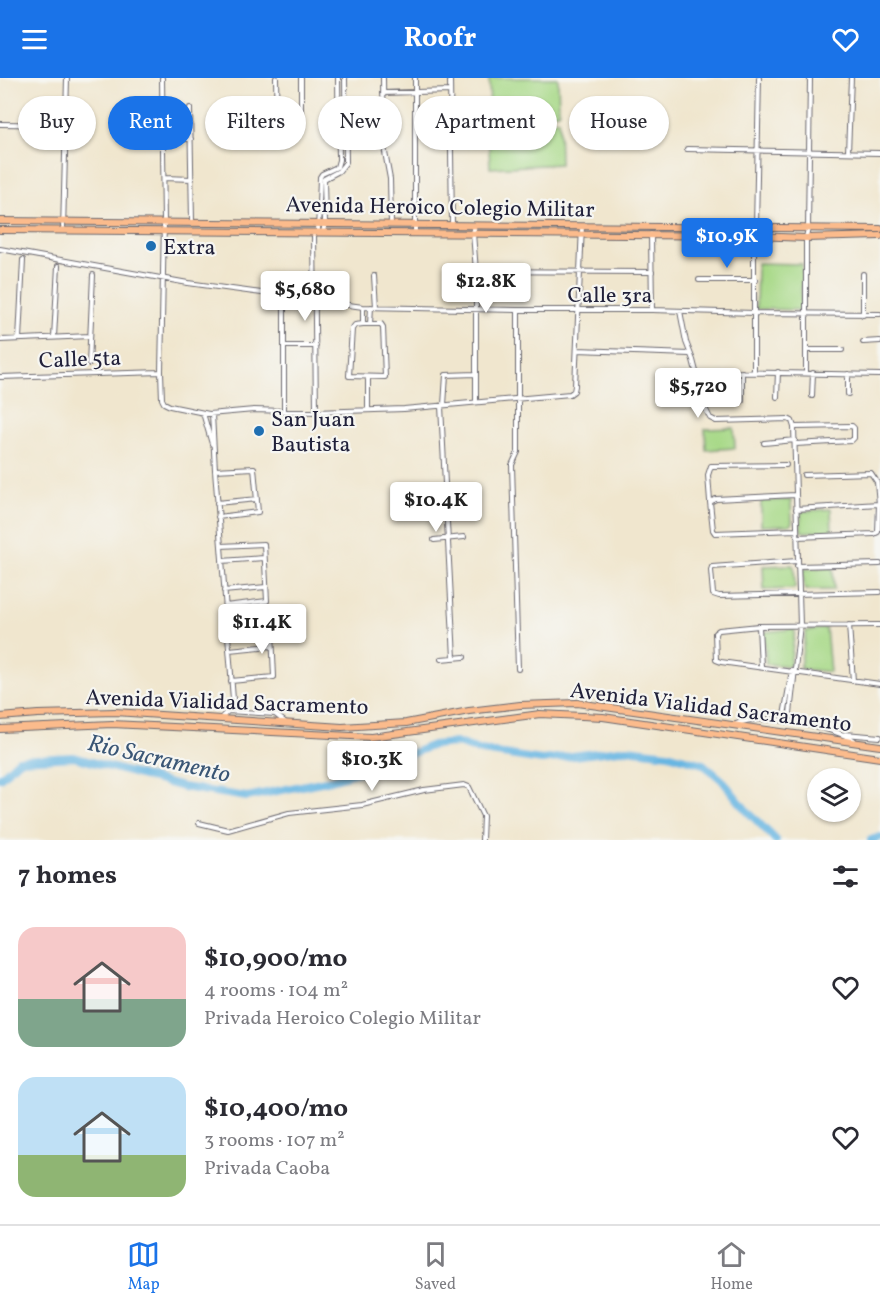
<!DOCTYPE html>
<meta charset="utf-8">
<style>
:root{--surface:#fff;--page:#f7f7f7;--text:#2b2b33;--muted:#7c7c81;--line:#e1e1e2;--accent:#1a73e8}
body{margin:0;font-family:Vollkorn,serif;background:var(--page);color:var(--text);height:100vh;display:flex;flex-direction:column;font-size:22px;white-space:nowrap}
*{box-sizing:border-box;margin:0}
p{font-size:20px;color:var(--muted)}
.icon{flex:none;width:33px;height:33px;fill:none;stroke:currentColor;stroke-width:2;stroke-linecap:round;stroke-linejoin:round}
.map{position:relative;height:762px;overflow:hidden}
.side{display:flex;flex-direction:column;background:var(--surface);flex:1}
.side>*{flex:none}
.guide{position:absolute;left:18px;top:18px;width:844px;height:54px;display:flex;gap:12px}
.fabs{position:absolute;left:807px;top:690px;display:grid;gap:12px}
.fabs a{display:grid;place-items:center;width:54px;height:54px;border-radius:50%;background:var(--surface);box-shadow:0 2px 4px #0004;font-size:30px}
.price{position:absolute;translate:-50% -51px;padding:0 14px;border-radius:6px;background:#fff;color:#222;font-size:20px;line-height:39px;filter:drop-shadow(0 2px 3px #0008)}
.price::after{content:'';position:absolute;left:50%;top:36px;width:18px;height:14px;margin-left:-9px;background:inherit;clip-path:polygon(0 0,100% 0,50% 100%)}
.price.selected{background:var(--accent);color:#fff}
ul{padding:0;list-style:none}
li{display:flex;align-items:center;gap:18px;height:150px;padding:0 18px}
li span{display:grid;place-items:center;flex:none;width:168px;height:120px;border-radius:18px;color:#555}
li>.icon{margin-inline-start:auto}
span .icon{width:72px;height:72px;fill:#fffc;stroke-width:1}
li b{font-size:26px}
h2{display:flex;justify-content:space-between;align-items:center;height:72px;padding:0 18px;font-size:26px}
.pill{padding:0 21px;border-radius:27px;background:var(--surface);box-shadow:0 2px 4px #0004;font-size:21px;line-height:54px}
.pill.selected{background:var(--accent);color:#fff}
header{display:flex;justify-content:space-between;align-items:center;height:78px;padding:0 18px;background:var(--accent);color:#fff;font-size:27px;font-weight:700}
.tabs{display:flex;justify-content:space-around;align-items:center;height:84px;border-top:2px solid var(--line);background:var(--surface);font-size:16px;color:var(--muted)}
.tabs a{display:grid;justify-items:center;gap:3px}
.tabs .selected{color:var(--accent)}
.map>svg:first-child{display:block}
</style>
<header><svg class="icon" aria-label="menu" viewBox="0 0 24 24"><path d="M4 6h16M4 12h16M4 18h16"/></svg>Roofr<svg class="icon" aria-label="heart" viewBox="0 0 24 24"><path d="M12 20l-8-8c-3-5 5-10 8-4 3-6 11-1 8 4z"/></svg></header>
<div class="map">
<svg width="880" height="762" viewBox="0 0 880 762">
<rect width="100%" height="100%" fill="#f6f6f2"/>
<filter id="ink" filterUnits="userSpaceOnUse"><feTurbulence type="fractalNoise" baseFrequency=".0167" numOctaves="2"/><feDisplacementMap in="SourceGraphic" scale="12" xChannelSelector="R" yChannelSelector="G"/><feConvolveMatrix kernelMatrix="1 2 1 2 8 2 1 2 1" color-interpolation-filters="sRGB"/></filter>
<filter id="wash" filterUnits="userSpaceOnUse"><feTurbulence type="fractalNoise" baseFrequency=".008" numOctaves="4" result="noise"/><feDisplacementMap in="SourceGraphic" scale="24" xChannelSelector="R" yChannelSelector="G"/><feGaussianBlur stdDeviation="1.35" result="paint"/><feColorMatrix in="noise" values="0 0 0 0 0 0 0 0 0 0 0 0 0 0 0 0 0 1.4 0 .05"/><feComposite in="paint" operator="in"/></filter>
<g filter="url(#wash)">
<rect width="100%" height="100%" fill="#f0e6ce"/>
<!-- green -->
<path fill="#a8d988" stroke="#657e62" stroke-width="1.5" d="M489,0H558L559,35L490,38Z
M559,42L560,86L490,90L488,45Z
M757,185L802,186L801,232L756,231Z
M734,350L735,370L706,372L705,351Z
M789,422L791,423L792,445L789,447L761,448V423Z
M831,431L832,453L803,454L801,452V435L804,433Z
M792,487L794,489L795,509L793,511L764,512L763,488Z
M833,489L834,512H806L804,510L803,493L805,491Z
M826,550L830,594L802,591L800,588L806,553Z
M793,551L795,553L790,588L766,586L764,554Z"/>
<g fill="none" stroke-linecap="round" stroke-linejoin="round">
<!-- river -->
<path stroke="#67b6e2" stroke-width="8" d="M0,700L19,682L74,679L182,709L247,719L331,702L385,686L433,667L457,665L482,673L542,682L627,671L668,676L703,686L722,702L746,732L776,762
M871,762L880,759"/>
</g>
</g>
<g filter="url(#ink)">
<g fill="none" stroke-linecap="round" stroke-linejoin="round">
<!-- minor casing -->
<g stroke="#6a676e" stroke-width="6">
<path id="minor" d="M162,0L164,144L161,294L162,321L164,325L170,328L209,336L254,332L316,334L404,331L570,316L574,313L575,308L582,148
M276,0L277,45L281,48L299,47L301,45V0
M383,0L384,69L390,101L391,146
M415,0V155
M450,0L452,146
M383,15L450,13
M190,30L192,144
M0,46L66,47
M163,61H191
M687,71L880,75
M848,74L851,0
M164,100L192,101
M475,147L473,155L476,193V324
M63,152L67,0
M314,154L316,334
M318,154L320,99L322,96L337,89L339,82L338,0
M323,154L325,145L324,101L339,93L346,84L345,0
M651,156L652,232
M0,171L188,205L363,229L518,232H652L755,235L880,236
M476,193L652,194
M863,196V237
M374,198L376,229
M699,202H756
M284,219V333
M518,232V374L512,387L518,591
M680,233L686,264L693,282L706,332L710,340L716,343L788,341L792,343L794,349L800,547L789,644
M363,246H381L383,249L385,299L349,298L352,251L355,247Z
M363,246V229
M370,246L371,229
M54,259L58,188
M19,261L23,182
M0,262L90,258
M863,264L880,263
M284,268H316
M577,272L690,276
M806,272H842
M89,286L93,197
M727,294L880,297
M742,294V323
M754,294V158L756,149L759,0
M806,295V160L808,150L810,0
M848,296V316
M0,299L161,294
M368,299V332
M812,318L813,295
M777,319L778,294
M444,327L446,297L476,296
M441,328L454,580
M203,335L212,366
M212,336L215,392L234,634
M794,349L852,348L854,350V360L851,363L795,366
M764,365L795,362
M215,392L254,390L258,434L218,439
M804,397L871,395L877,404L879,426
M795,417L716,421L710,424L713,452L715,455L796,452
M710,423L708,397L711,388L786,387
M217,425L257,421
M796,431L879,426L878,454L874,456L797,459
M434,462L464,459
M221,468L264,466L267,523L225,528
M222,483L264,480
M797,483L712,489L711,492L713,516L719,518L880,514
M797,488L880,486
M224,513L266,509
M849,547L853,603
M880,547L759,548L719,552L715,555L716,582L721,584L880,606
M759,548L761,589
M228,557L272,554L274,599L231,603
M229,572L272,568
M441,581L464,579
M220,641L228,633L275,636L285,644
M783,643L792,592
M734,647C761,633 829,648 854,662
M845,656L880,659
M199,745L228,752L289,735L362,727L424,712L464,707L469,709L483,738L482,762"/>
</g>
<!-- primary casing -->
<g stroke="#6a676e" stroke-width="8">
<path id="primary" d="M0,143L880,151
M0,152L754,158L806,160L880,158"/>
</g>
<!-- trunk casing -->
<g stroke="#6a676e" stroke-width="8">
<path id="trunk" d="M0,639L38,636L115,634L342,649L406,645L469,633L520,627L577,625L880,668
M0,651L112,646L371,659L540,636L603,639L880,680"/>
</g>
<!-- minor -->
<use href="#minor" stroke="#fff" stroke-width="4"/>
<!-- primary -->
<use href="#primary" stroke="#fbbb8c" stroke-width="6"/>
<!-- trunk -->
<use href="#trunk" stroke="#fbbb8c" stroke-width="6"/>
</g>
</g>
<!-- markers -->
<g fill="#1f6fb2" stroke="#f6f6f2" stroke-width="2">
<circle cx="151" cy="168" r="6"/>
<circle cx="259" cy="353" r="6"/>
</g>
<g text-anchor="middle" stroke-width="4.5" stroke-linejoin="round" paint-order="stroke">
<!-- street labels -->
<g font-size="22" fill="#22223b" stroke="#f6f6f2">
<text transform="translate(440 128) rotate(1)" y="8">Avenida Heroico Colegio Militar</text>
<text x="610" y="224">Calle 3ra</text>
<text transform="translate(80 280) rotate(-2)" y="8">Calle 5ta</text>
<text transform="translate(227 623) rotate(2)" y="8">Avenida Vialidad Sacramento</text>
<text transform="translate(711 628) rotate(7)" y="8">Avenida Vialidad Sacramento</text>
</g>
<!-- poi labels -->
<g font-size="22" fill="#22223b" stroke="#f6f6f2" text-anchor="start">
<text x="163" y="176">Extra</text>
<text x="271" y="348">San Juan<tspan x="271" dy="25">Bautista</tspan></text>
</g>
<!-- water labels -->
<g font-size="24" font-style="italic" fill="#3a5675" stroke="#f6f6f2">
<text transform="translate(159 680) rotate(13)" y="8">Rio Sacramento</text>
</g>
</g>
</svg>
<div class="fabs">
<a><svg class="icon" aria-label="layers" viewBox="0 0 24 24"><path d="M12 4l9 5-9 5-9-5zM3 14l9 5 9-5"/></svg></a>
</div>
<b class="price selected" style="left:727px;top:191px">$10.9K</b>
<b class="price" style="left:486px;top:236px">$12.8K</b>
<b class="price" style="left:305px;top:244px">$5,680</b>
<b class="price" style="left:698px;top:341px">$5,720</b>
<b class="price" style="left:436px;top:455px">$10.4K</b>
<b class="price" style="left:262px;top:577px">$11.4K</b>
<b class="price" style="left:372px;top:714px">$10.3K</b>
<div class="guide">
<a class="pill">Buy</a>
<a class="pill selected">Rent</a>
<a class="pill">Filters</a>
<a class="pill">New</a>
<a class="pill">Apartment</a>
<a class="pill">House</a>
</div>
</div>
<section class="side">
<h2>7 homes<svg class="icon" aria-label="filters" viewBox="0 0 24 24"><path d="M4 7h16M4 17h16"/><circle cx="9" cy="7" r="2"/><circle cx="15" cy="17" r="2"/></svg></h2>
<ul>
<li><span style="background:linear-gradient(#f6c9c9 60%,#7fa58c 0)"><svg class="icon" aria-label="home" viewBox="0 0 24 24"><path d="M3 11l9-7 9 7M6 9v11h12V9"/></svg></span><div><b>$10,900/mo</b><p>4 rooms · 104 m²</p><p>Privada Heroico Colegio Militar</p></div><svg class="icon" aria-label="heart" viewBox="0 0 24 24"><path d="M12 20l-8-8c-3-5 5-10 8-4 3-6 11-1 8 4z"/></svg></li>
<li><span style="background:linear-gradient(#bfe0f5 65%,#8fb573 0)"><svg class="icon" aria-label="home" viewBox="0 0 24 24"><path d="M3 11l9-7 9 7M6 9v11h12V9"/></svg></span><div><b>$10,400/mo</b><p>3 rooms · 107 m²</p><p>Privada Caoba</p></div><svg class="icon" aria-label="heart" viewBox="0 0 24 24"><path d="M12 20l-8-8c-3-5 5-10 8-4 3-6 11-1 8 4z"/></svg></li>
</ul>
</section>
<nav class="tabs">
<a class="selected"><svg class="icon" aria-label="map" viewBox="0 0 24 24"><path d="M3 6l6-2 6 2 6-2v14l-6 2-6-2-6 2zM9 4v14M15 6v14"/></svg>Map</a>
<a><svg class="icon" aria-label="saved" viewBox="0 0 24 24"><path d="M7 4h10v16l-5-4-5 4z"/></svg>Saved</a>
<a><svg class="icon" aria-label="home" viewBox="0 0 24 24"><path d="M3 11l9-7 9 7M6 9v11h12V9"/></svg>Home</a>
</nav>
